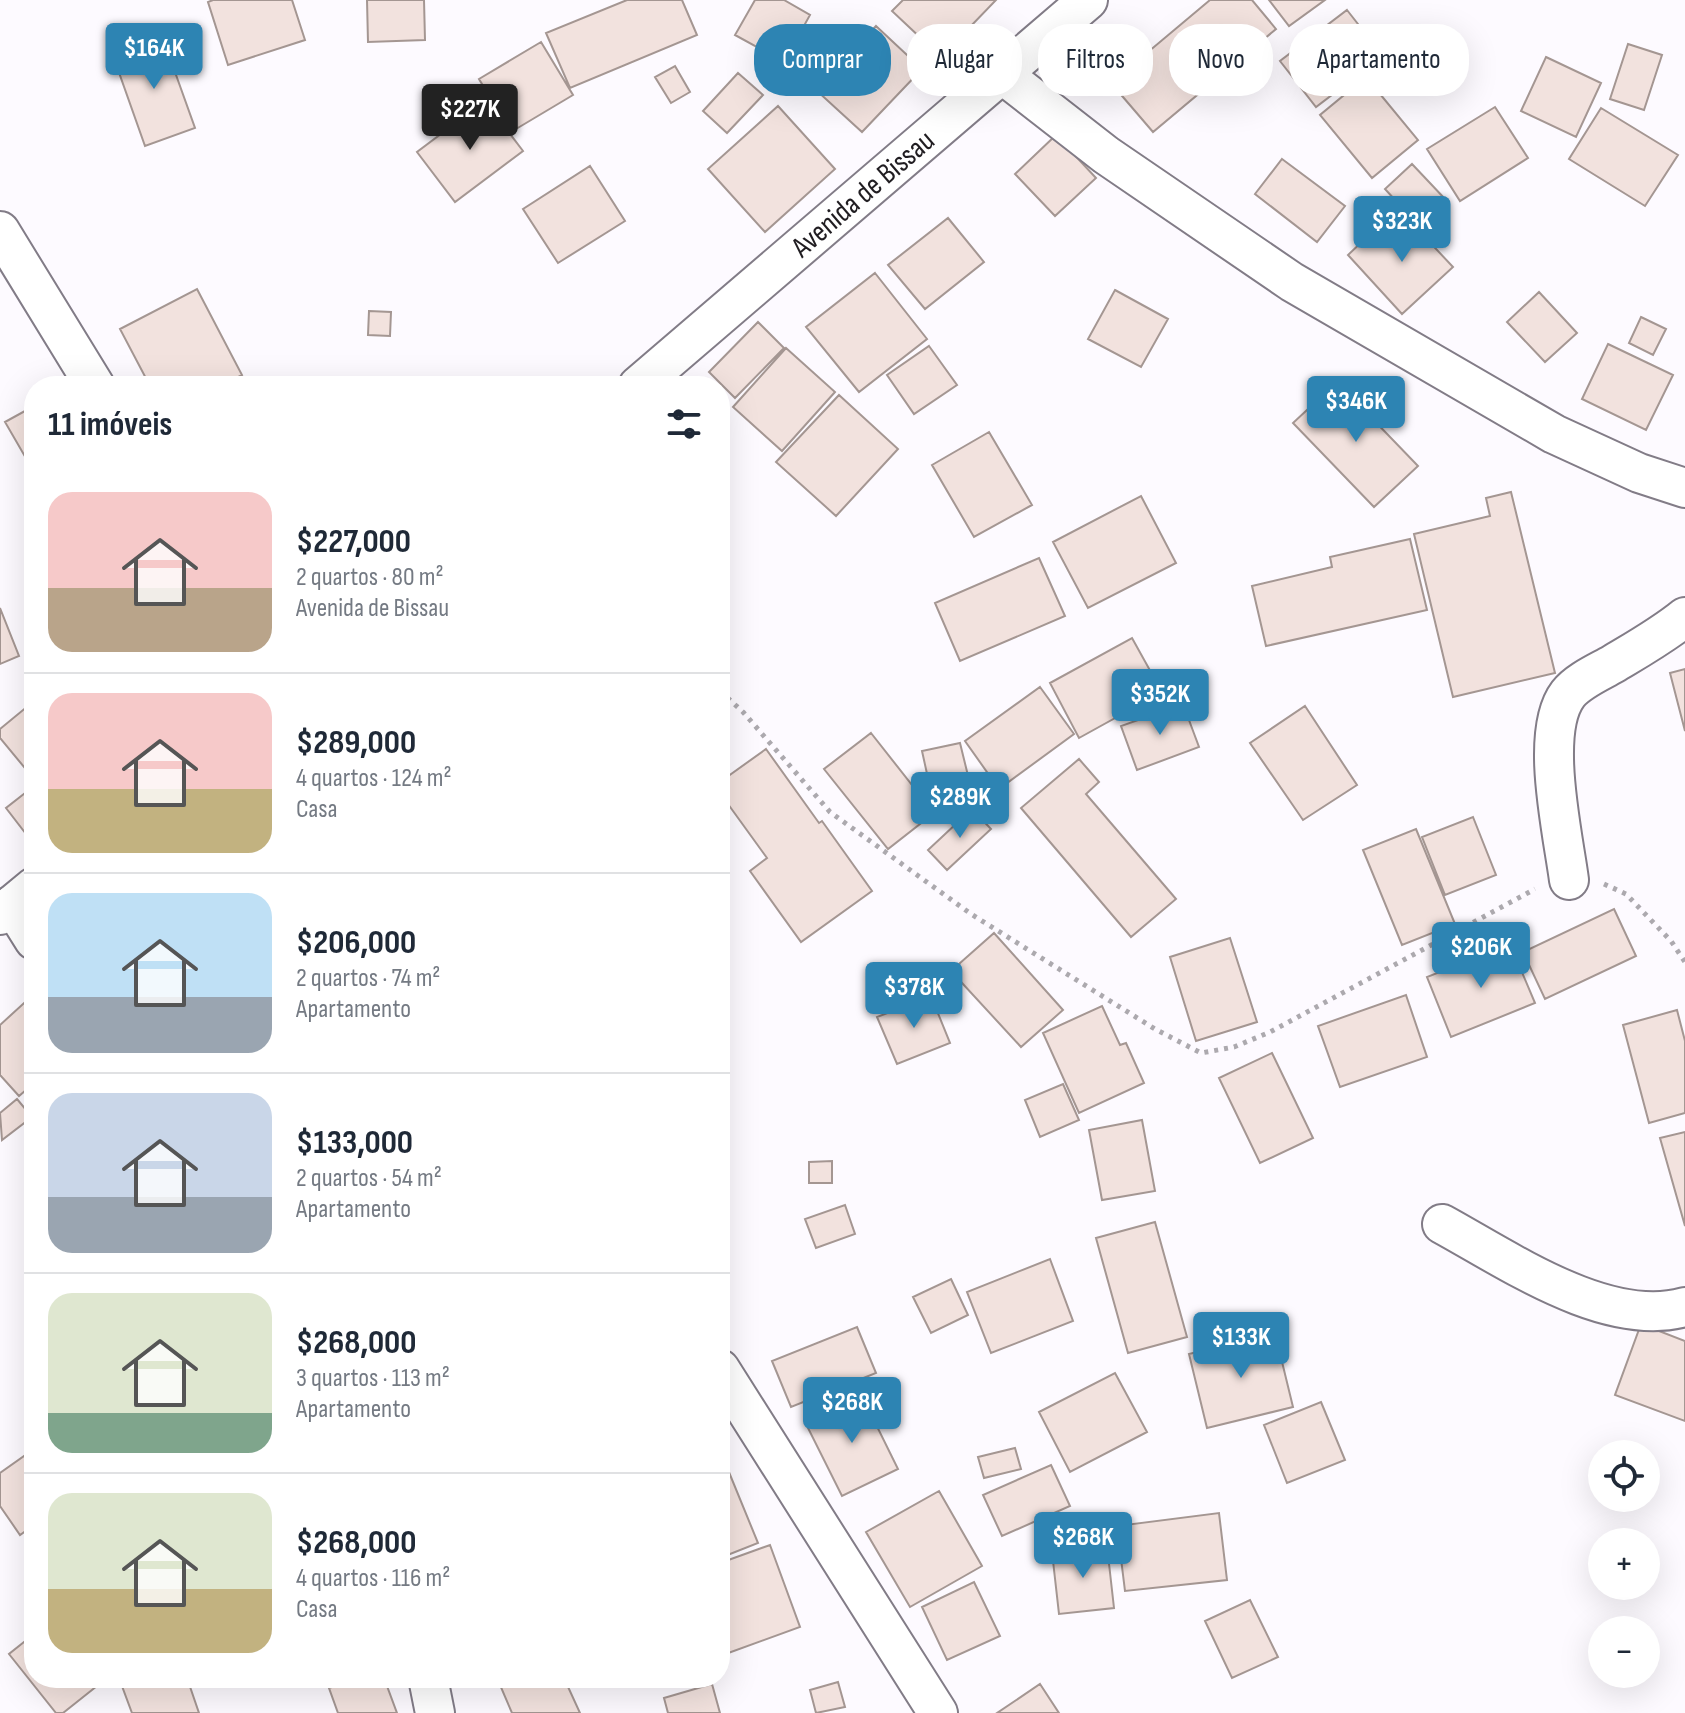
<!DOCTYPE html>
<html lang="pt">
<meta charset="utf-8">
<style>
:root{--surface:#fff;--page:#f6f6f7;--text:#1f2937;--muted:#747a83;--line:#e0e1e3;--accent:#2d84b3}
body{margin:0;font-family:"Sofia Sans Condensed",sans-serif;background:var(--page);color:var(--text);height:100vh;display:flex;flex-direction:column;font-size:30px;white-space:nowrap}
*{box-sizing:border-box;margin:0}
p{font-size:26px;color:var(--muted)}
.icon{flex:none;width:44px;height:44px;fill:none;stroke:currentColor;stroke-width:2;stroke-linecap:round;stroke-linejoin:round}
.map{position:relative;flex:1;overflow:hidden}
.side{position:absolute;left:24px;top:376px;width:706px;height:1312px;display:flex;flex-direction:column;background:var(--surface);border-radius:32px;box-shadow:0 8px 32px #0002}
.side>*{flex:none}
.guide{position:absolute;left:754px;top:24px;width:760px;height:72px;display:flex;gap:16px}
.fabs{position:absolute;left:1588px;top:1440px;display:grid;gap:16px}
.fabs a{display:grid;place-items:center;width:72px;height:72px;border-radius:50%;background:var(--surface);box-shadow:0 8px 32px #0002;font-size:40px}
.price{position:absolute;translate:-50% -68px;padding:0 18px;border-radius:8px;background:var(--accent);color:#fff;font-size:26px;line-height:52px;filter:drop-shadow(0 2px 4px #0008)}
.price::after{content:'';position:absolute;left:50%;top:48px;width:24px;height:18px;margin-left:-12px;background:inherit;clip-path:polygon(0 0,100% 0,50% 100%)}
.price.active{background:#222;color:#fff}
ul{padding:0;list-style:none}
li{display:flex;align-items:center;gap:24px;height:200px;padding:0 24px}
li+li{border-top:2px solid var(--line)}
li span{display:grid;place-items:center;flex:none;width:224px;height:160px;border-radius:24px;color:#555}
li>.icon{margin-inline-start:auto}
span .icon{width:96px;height:96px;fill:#fffc;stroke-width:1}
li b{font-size:34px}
h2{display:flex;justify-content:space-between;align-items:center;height:96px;padding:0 24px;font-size:34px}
.chip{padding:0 28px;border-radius:32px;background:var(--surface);box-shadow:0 8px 32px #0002;font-size:28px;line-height:72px}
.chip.active{background:var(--accent);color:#fff}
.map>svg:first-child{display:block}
</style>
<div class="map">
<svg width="1685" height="1713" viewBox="0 0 1685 1713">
<rect width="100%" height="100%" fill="#fdfaff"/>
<!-- building -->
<path fill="#f2e2de" stroke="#a49692" stroke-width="2" d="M213,0H292L305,40L228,65L208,2Z
M367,0H424L425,40L368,42Z
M627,0H682L697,35L570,88L546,33Z
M755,0H784L810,15L784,62L735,35Z
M903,0H996L941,57L892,11Z
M1210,0H1252L1276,29L1153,132L1111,83Z
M1269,0H1325L1289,26Z
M1347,10L1383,56L1316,107L1280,61Z
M876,26L922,69L862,132L816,90Z
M161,33L195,128L145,146L116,64L127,60L122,47Z
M1099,40L1116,59L1086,85L1069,65Z
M541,42L573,95L511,132L479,79Z
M1628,44L1662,55L1644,110L1610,99Z
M1546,57L1601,83L1576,137L1521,111Z
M675,66L690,92L671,103L655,77Z
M738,73L763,95L727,133L703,111Z
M1366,77L1418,140L1372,178L1320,115Z
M485,101L523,151L455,202L417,152Z
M778,106L835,169L765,232L708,169Z
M1495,107L1528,158L1460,201L1427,149Z
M1601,108L1678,155L1645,206L1569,159Z
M1056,135L1096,178L1055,216L1015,174Z
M1282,159L1345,206L1317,242L1255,194Z
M1412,164L1446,200L1418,225L1385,189Z
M590,166L625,221L558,263L523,209Z
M1406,217L1453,267L1402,314L1348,255L1368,236L1376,245Z
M948,218L984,262L925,309L888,265Z
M875,273L927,339L859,392L806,327Z
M197,289L242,375L222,386H150L120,329Z
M1115,290L1168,319L1141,367L1088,339Z
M1539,292L1577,333L1545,362L1507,322Z
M369,311L391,312L390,336L368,335Z
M1641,317L1666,329L1653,355L1629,343Z
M758,322L784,348L735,398L709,372Z
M1608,344L1673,375L1646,430L1582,399Z
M929,346L957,385L914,414L887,375Z
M786,348L835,392L782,451L733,407Z
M1337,382L1418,466L1374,507L1293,423Z
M839,395L898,449L836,516L776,462Z
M34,406V472L5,422Z
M989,432L1032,505L974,537L932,465Z
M1511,492L1555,673L1453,697L1414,534L1490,516L1486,498Z
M1141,496L1176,563L1088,608L1053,542Z
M1410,539L1427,610L1266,646L1252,586L1332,567L1330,557Z
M1039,558L1065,616L960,661L935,603Z
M0,608L19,656L0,664Z
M1132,638L1162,692L1079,738L1050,683Z
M1685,669V731L1670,673Z
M1040,687L1074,734L999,789L965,741Z
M34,701V779L0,738V729Z
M1183,704L1199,747L1137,770L1121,726Z
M1305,706L1357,785L1303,820L1250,743Z
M871,733L934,813L888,849L824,769Z
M960,743L972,792L933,801L922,751Z
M766,749L819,823L822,821L872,891L801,942L750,871L767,858L720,793V782Z
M1079,759L1099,782L1086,794L1176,899L1131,937L1021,808Z
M34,786V843H33L6,808Z
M720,808L727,826L720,829Z
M972,809L991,829L947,870L928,850Z
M1473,817L1496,875L1445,895L1422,837Z
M1416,829L1455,924L1402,945L1363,850Z
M1614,909L1636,956L1545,999L1523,952Z
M994,933L1063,1010L1021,1047L951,971Z
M1230,938L1257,1022L1196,1041L1170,957Z
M1510,944L1535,1003L1451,1037L1427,977Z
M720,974L728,986L720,992Z
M34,994V1083L19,1096L0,1075V1025Z
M1406,995L1427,1057L1340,1087L1318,1026Z
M931,996L950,1043L897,1064L877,1017Z
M1102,1006L1120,1045L1126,1043L1144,1083L1079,1113L1043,1033Z
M1677,1010L1685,1041V1113L1649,1123L1623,1025Z
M1272,1053L1313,1138L1260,1163L1219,1078Z
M1063,1084L1079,1120L1040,1137L1025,1100Z
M17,1099L32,1117L2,1140L0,1113Z
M1142,1120L1155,1191L1102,1200L1089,1130Z
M1685,1132V1226L1660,1138Z
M832,1161V1183H809V1162Z
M845,1205L855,1234L816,1248L805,1219Z
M1155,1222L1187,1337L1128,1353L1096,1238Z
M1050,1259L1073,1321L991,1353L967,1292Z
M951,1279L968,1315L931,1333L913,1297Z
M1641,1324L1685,1341V1421L1615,1395Z
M857,1327L876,1373L791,1407L772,1361Z
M1275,1333L1293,1407L1207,1428L1189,1354Z
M1115,1373L1147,1432L1070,1472L1039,1412Z
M861,1394L898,1469L842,1496L805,1422Z
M1321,1402L1345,1460L1287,1483L1264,1425Z
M1015,1448L1021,1469L984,1478L978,1457Z
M34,1449V1525L20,1535L0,1506V1473Z
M724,1460L758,1543L720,1558V1462Z
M1051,1465L1070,1506L1002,1536L983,1495Z
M939,1491L982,1566L910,1607L866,1532Z
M1219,1513L1227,1580L1125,1591L1117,1526Z
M770,1545L800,1627L720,1656V1563Z
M1107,1546L1114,1608L1059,1614L1052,1552Z
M974,1582L1000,1636L947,1660L922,1607Z
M1250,1600L1278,1657L1232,1678L1205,1621Z
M34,1634V1678H107L63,1713H56L9,1654Z
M119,1678H187L199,1713H132Z
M357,1678H384L397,1713H338L329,1688Z
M497,1678H564L580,1713H512Z
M838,1682L845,1707L816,1713L810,1690Z
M712,1684L720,1713H668L664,1698Z
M1040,1684L1059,1713H997Z"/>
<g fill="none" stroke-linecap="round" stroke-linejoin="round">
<!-- minor casing -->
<g stroke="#827c87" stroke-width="42">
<g id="minor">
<path d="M1002,74L1106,155L1292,282L1554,434L1639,473L1685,488"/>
<path d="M0,231L95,386"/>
<path id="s1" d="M638,386L1088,0"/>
<path d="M1569,880C1563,834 1539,732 1568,694C1578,681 1599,672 1613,664C1638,649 1663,635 1685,617"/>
<path d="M12,905L34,940"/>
<path d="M0,915L34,887"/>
<path d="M1442,1224C1508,1260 1607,1329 1685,1307"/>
<path d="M720,1369L938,1713"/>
<path d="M428,1678L435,1713"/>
</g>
</g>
<!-- path -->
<path stroke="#aca9ae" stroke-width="5" stroke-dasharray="4 6" stroke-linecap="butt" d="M720,691L743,712L830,812L971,914L1155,1029L1201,1053L1234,1047L1270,1032L1535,889
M1604,884L1626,894L1671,941L1685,962"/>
<!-- minor -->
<use href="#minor" stroke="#fff" stroke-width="38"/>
</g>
<g text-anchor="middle" stroke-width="8" stroke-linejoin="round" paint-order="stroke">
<!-- street labels -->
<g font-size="30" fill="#201d21" stroke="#fdfaff">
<text dy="10" stroke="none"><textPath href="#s1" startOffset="296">Avenida de Bissau</textPath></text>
</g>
</g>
</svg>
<div class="fabs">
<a><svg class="icon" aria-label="locate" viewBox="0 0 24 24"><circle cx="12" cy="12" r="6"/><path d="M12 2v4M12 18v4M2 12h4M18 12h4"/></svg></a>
<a>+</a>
<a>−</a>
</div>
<b class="price" style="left:154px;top:91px">$164K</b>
<b class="price active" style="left:470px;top:152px">$227K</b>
<b class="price" style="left:1402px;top:264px">$323K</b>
<b class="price" style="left:1356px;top:444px">$346K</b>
<b class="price" style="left:1160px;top:737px">$352K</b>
<b class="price" style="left:960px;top:840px">$289K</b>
<b class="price" style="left:1481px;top:990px">$206K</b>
<b class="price" style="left:914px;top:1030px">$378K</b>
<b class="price" style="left:1241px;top:1380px">$133K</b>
<b class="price" style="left:852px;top:1445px">$268K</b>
<b class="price" style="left:1083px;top:1580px">$268K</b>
<div class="guide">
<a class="chip active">Comprar</a>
<a class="chip">Alugar</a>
<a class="chip">Filtros</a>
<a class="chip">Novo</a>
<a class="chip">Apartamento</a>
</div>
<section class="side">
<h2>11 imóveis<svg class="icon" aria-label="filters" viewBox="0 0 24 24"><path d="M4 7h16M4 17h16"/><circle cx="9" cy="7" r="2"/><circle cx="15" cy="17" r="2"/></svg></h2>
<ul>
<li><span style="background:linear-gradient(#f6c9c9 60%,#b9a48a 0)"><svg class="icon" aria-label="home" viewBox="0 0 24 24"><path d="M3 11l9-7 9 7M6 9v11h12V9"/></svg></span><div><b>$227,000</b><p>2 quartos · 80 m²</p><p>Avenida de Bissau</p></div></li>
<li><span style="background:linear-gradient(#f6c9c9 60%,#c2b280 0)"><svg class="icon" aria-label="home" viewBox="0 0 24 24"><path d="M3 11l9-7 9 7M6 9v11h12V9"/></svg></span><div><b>$289,000</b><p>4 quartos · 124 m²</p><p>Casa</p></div></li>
<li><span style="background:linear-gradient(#bfe0f5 65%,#9aa5b1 0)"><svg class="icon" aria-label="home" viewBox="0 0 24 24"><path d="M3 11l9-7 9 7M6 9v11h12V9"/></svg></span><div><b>$206,000</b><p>2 quartos · 74 m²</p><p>Apartamento</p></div></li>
<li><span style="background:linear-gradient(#c9d6e8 65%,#9aa5b1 0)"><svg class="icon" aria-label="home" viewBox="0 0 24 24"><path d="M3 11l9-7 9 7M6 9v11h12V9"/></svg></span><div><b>$133,000</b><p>2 quartos · 54 m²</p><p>Apartamento</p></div></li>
<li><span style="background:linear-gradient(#dfe7d0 75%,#7fa58c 0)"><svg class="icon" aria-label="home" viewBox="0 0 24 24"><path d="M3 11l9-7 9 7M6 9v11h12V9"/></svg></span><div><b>$268,000</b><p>3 quartos · 113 m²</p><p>Apartamento</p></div></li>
<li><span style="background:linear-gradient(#dfe7d0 60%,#c2b280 0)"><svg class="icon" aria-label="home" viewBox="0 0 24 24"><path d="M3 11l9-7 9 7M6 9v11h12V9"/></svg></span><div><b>$268,000</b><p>4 quartos · 116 m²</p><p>Casa</p></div></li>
</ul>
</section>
</div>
